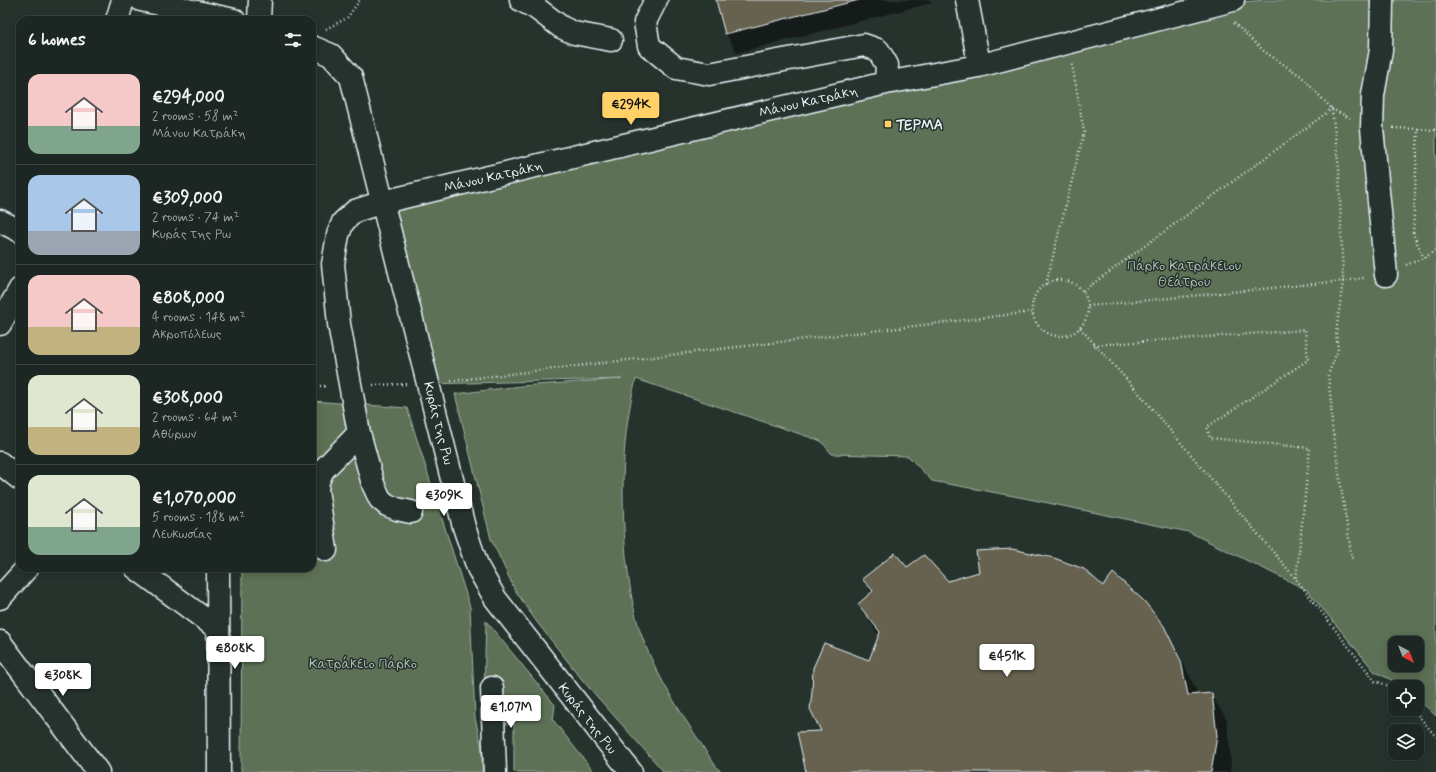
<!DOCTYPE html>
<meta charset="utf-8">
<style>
:root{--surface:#1c2622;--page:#29322f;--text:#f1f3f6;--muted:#a0a5a5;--line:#3a4340;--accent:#ffd166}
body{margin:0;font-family:Mynerve,sans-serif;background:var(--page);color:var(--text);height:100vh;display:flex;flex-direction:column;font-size:15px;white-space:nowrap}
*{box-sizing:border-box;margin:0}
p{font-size:13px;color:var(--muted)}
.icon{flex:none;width:22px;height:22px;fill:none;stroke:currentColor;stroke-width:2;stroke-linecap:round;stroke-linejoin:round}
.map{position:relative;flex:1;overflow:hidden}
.side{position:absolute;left:16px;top:16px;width:300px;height:556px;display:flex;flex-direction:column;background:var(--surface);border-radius:12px;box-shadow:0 2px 10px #0003,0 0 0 1px var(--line)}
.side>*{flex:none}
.needle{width:26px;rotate:138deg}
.controls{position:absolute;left:1388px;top:636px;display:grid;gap:8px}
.controls a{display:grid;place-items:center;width:36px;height:36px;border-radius:8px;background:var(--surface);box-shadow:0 2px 10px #0003,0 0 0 1px var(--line);font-size:20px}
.price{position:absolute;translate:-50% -34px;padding:0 9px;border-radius:4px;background:#fff;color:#222;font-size:13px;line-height:26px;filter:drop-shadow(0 1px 2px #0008)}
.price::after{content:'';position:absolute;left:50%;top:24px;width:12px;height:9px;margin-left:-6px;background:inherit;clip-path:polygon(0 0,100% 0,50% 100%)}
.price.active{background:var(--accent);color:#111}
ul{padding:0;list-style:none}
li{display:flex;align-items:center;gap:12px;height:100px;padding:0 12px}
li+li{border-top:1px solid var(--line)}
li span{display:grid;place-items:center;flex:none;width:112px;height:80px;border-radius:12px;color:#555}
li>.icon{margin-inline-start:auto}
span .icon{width:48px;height:48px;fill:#fffc;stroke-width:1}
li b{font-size:17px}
h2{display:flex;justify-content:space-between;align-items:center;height:48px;padding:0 12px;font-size:17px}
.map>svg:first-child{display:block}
</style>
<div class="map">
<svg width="1436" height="772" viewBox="0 0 1436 772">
<rect width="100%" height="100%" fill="#26332d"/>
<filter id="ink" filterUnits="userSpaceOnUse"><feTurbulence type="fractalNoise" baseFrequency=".025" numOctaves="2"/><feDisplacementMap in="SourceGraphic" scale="8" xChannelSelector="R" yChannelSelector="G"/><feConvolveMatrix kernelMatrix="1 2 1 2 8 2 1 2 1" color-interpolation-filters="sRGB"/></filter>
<g filter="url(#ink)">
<!-- green -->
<path fill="#5b7155" stroke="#a2b1a6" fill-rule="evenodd" d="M1266,0H1436V716L1417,698V687H1406L1375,672L1307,590L1189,532L1019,497L932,481L908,456L832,454L821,441L636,379C621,436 621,498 626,556C629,581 632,607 640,631C652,666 672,699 692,730C702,744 710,760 721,772H664L584,682L536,621L515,590L491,539L455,394L521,386L622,379L429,384L383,202L1215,4ZM1395,643H1417V665H1395Z
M312,401L407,408L470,607L475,718L482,748V772H241L242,568H312Z
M486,621L555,705L553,720L594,772H514V724L483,723Z"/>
<!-- shadow -->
<path fill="#0007" d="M717,0H931V3L737,53L726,34Z
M906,569L947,582L980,573L1103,588L1163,627L1179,654L1195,688L1197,695L1211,694L1227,720L1231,763L1230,772H807L798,733L823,732L869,661L879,636L859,604L872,594L863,579Z"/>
<!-- building -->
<path fill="#66624f" stroke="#e8f1f8" d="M716,0H859L725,34Z
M1012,549L1054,558L1084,569L1103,586L1113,573L1144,601L1164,626L1181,661L1188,695L1212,693L1217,736L1211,772H806L797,732L821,731L810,709L812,692L813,668L824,643L869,660L880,632L858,604L873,591L862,579L895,553L907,567L924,555L948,581L979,572L976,551Z"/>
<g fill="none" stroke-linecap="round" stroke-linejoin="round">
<!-- minor casing -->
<g stroke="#e8f1f8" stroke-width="25">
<path id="minor" d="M141,0L234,20
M521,0L536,8L561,27L574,33L611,40
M656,0L645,22L649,46L676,68L709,74L864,45L878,50L887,65L886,83
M967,0L977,53L978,66
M1382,0L1381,50L1373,95L1372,128L1386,275
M117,20L123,0
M259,20L260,0
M312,47L331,55L351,77L464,527L478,568L495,598L631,772
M0,221L20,231
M0,324L20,289
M0,463L20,479
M411,512L397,509L387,505L380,499L373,484L359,433L339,324L333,264L338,235L343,222L355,211L383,202L886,83L978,66L1233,0
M326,550L317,490L318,481L323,470L359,433
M136,568L218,629
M218,568L219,772
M0,598L27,568
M0,642L98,772
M492,688L495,772"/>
</g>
<!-- path -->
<path stroke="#e8f1f8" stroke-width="2.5" stroke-dasharray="1 3" stroke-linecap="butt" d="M1234,23L1265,52L1301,76L1332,109L1339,169L1343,281L1336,333L1338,350L1328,375L1331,402L1332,426L1352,559
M326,29L347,18L360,0
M1393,128L1418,129L1413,234L1424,258
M1418,129L1436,130
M1406,265L1424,258L1436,250
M1032 308a28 28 0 1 1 56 0a28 28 0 1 1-56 0Z
M1046,284L1084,132L1072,64
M1083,291L1332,109L1350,118
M1088,306L1343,281L1364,278
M1080,328L1137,391L1296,579L1375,681L1395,688
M1094,345L1305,330L1308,360L1207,427L1210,438L1310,448L1296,579
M451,381L1032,312
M373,385L406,384
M312,386H328
M1413,709L1436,737"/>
<!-- minor -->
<use href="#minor" stroke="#26332d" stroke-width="22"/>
</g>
</g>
<!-- markers -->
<rect fill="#ffd166" stroke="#26332d" stroke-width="1.5" x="884" y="120" width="8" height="8" rx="2"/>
<g text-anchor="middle" stroke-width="3" stroke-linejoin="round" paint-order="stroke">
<!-- street labels -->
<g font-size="14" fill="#e8f1f8" stroke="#26332d">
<text transform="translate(808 101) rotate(-13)" y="5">Μάνου Κατράκη</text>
<text transform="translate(493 176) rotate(-13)" y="5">Μάνου Κατράκη</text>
<text transform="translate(439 423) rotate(76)" y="5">Κυράς της Ρω</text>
<text transform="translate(588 718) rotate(52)" y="5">Κυράς της Ρω</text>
</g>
<!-- poi labels -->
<g font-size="14" font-weight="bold" fill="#e8f1f8" stroke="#26332d" text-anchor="start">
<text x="896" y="129">ΤΕΡΜΑ</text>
</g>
<!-- park labels -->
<g font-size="14" fill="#b0beb7" stroke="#26332d">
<text x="1184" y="270">Πάρκο Κατράκειου<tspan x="1184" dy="16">Θεάτρου</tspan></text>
<text x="363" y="668">Κατράκειο Πάρκο</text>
</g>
</g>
</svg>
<div class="controls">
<a><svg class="needle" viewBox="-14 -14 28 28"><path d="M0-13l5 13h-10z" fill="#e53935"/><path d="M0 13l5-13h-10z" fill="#a0a5a5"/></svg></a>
<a><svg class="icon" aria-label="locate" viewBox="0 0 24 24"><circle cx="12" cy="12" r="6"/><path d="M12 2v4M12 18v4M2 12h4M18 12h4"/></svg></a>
<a><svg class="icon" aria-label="layers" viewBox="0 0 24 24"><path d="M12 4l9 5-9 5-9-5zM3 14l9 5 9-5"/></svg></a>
</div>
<b class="price active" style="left:631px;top:126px">€294K</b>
<b class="price" style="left:444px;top:517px">€309K</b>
<b class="price" style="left:235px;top:670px">€808K</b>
<b class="price" style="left:1007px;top:678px">€451K</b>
<b class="price" style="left:63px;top:697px">€308K</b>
<b class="price" style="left:511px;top:729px">€1.07M</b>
<section class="side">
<h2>6 homes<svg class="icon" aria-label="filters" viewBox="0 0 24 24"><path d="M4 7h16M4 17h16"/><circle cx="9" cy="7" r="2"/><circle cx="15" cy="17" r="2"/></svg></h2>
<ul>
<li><span style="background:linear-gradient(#f6c9c9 65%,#7fa58c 0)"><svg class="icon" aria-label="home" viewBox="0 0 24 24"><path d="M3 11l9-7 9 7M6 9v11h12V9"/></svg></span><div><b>€294,000</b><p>2 rooms · 58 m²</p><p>Μάνου Κατράκη</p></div></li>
<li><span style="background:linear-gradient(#a9c7e8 70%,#9aa5b1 0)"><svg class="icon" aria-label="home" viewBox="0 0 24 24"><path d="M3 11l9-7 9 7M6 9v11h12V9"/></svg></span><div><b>€309,000</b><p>2 rooms · 74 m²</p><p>Κυράς της Ρω</p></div></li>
<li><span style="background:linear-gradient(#f6c9c9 65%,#c2b280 0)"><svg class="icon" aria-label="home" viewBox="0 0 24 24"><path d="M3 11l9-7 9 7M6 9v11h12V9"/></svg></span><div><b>€808,000</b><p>4 rooms · 148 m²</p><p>Ακροπόλεως</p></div></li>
<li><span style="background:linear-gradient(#dfe7d0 65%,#c2b280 0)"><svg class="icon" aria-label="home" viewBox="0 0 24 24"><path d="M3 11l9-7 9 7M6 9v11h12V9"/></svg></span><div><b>€308,000</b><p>2 rooms · 64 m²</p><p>Αθύρων</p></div></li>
<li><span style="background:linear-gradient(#dfe7d0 65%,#7fa58c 0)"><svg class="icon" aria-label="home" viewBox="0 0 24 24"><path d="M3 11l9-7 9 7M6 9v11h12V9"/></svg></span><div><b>€1,070,000</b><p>5 rooms · 188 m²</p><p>Λευκωσίας</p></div></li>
</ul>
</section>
</div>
